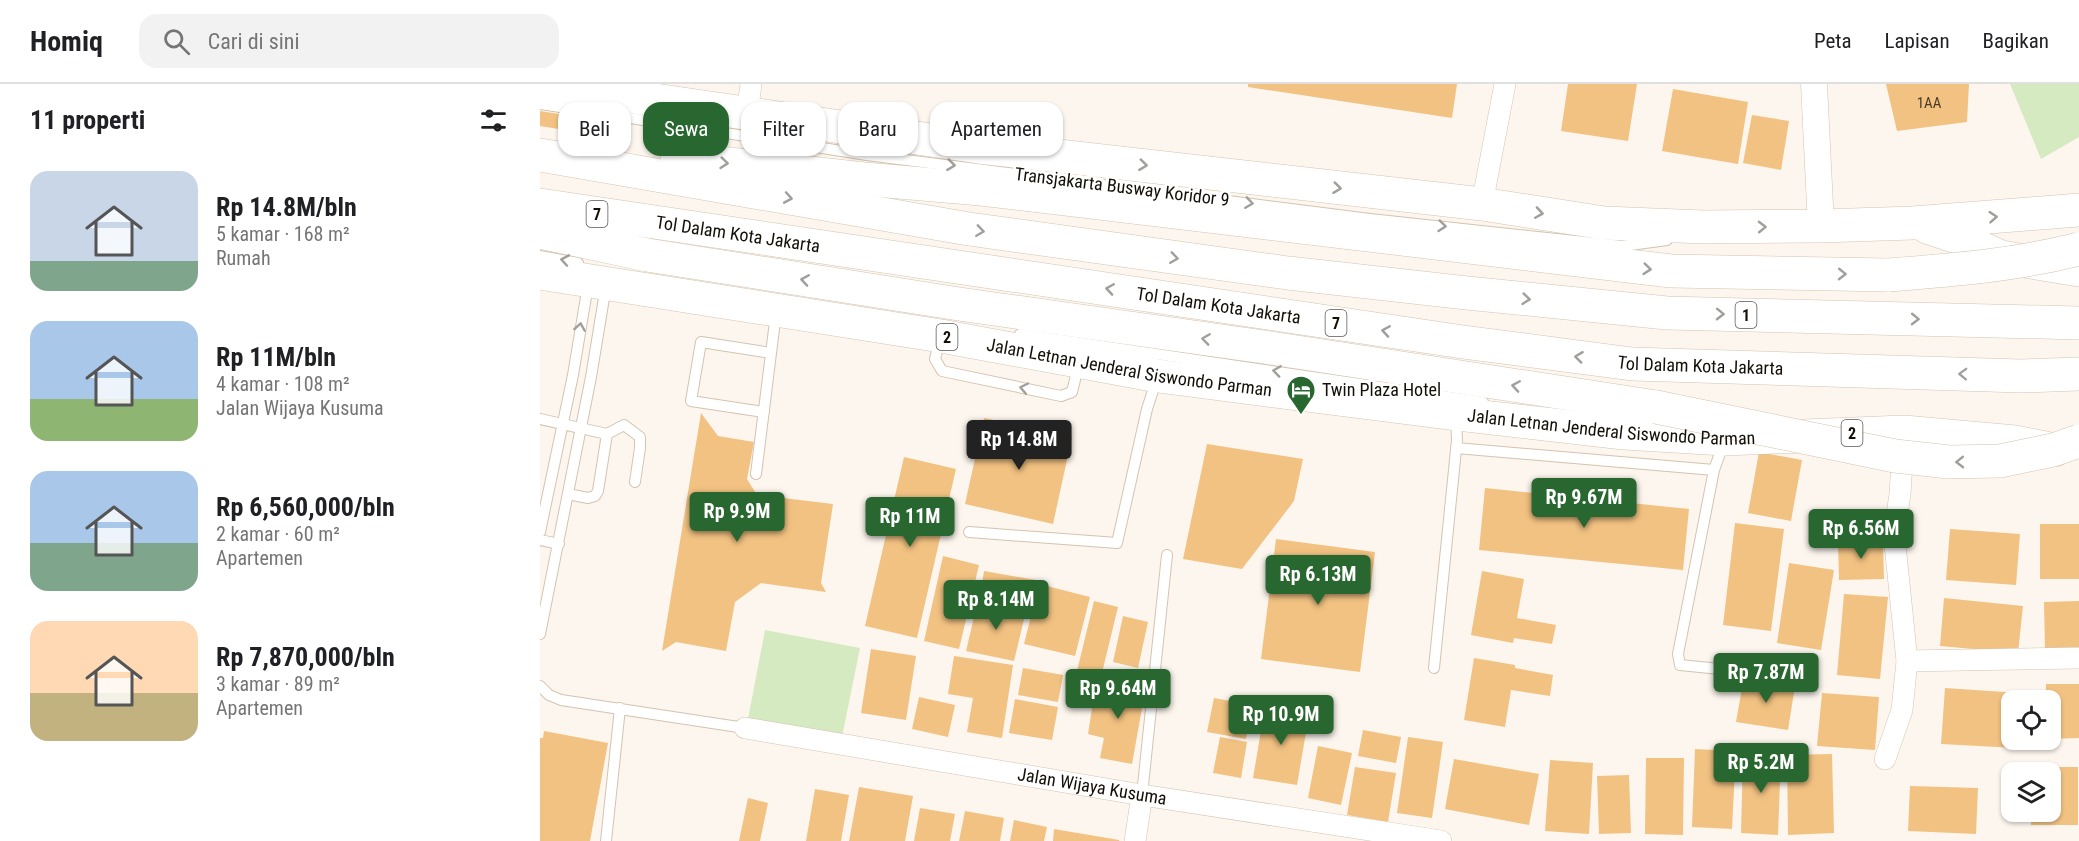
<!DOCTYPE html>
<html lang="id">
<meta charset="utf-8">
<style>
:root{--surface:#fff;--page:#f2f2f2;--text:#202124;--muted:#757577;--line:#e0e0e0;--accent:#28672f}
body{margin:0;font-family:"Roboto Condensed",sans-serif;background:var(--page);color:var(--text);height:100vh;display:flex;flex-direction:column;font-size:22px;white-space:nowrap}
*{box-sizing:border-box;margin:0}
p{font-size:20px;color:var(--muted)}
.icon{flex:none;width:33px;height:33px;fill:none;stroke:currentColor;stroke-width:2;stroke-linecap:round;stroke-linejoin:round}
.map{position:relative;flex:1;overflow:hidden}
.sheet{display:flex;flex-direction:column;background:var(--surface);width:540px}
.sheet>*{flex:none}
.guide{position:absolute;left:18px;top:18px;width:570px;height:54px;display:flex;gap:12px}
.fabs{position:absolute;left:1461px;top:606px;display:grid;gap:12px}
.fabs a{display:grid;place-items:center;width:60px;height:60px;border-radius:12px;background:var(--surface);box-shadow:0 2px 4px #0004;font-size:30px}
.price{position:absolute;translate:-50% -51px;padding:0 14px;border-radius:6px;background:var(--accent);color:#fff;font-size:20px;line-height:39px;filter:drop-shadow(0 2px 3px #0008)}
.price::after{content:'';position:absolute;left:50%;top:36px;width:18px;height:14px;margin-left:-9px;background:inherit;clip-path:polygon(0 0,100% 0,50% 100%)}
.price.active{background:#222;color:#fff}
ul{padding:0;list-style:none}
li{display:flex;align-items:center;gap:18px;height:150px;padding:0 30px}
li span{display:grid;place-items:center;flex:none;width:168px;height:120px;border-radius:18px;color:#555}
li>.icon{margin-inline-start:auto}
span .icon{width:72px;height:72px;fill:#fffc;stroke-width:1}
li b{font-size:26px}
h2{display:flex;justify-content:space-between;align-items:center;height:72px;padding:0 30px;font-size:26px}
.chip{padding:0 21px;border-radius:18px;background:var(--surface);box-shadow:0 2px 4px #0004;font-size:21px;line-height:54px}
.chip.active{background:var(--accent);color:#fff}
header{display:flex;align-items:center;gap:36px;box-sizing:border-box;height:84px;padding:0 30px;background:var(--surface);border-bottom:2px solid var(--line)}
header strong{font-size:28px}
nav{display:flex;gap:33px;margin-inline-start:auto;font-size:21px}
.search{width:420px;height:54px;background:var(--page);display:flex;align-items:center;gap:15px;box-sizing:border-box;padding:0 21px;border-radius:18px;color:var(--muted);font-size:22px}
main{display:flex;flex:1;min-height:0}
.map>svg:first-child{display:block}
</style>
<header>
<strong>Homiq</strong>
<div class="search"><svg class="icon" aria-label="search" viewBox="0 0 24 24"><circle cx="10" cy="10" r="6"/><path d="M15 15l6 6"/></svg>Cari di sini</div>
<nav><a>Peta</a><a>Lapisan</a><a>Bagikan</a></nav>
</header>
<main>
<section class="sheet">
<h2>11 properti<svg class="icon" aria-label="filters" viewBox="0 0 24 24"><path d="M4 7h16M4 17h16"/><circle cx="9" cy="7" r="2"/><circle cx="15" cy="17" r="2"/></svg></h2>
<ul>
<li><span style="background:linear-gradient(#c9d6e8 75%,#7fa58c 0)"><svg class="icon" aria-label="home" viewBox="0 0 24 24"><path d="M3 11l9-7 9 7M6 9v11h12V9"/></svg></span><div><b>Rp 14.8M/bln</b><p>5 kamar · 168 m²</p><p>Rumah</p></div></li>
<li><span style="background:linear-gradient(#a9c7e8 65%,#8fb573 0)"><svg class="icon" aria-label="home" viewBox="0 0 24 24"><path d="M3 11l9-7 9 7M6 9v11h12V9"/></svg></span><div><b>Rp 11M/bln</b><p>4 kamar · 108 m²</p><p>Jalan Wijaya Kusuma</p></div></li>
<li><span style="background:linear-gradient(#a9c7e8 60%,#7fa58c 0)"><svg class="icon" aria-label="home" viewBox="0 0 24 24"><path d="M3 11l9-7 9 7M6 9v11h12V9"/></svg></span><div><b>Rp 6,560,000/bln</b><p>2 kamar · 60 m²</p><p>Apartemen</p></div></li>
<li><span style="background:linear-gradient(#ffd9b3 60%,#c2b280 0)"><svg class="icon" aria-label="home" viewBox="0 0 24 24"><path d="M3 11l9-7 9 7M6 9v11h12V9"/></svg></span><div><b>Rp 7,870,000/bln</b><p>3 kamar · 89 m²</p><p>Apartemen</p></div></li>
</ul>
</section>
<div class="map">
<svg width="1539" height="757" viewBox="0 0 1539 757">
<rect width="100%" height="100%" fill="#fdf6ee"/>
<!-- green -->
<path fill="#d5eac1" d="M1470,0H1539V53L1501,75Z
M225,546L320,564L302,653L208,635Z"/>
<!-- building -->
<path fill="#f2c282" d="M708,0H917L912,34L708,3Z
M1028,0H1097L1088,57L1021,47Z
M1346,0H1429L1427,38L1357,47Z
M1133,5L1208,18L1198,80L1122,67Z
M0,27L82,40L80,55L0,42Z
M1212,31L1249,37L1241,86L1203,79Z
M161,329L178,352L214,358L207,395L217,411L293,420L281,499L286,508L221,499L195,518L186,567L136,558L122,567Z
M444,334L532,353L513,440L425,420Z
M667,360L763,375L754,417L702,485L643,475Z
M1219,368L1262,376L1251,437L1208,429Z
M364,373L416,385L377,554L325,542Z
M945,404L1149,425L1143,486L939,466Z
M1195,439L1244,445L1231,547L1183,541Z
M1500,440H1539V495H1500Z
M1410,445L1480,450L1476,501L1406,496Z
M736,455L835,468L820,588L721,575Z
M1343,457L1344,495L1299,496L1298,458Z
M403,472L439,481L419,565L384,557Z
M1249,479L1294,486L1281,566L1237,559Z
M444,487L496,496L491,520L440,512Z
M942,487L984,495L977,534L1016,541L1012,560L974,554L973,559L931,551Z
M499,500L550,513L535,572L484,560Z
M1304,510L1348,513L1340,595L1297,591Z
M1404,514L1483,522L1478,569L1400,562Z
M438,516L486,527L474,577L426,567Z
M554,517L578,523L561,593L537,587Z
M1539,517V564L1505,565L1504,518Z
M583,532L608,538L598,584L573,578Z
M331,565L376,572L366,636L321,629Z
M414,572L473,581L462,654L427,648L433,614L408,610Z
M934,574L975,581V584L1013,591L1010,612L971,606L965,643L924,636Z
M483,584L523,591L518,618L478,611Z
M1204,593L1255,602L1248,646L1196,638Z
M574,597L606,602L592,680L560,674L564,654L548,650L555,605L572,608Z
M1506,600H1539V654L1510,655V616H1506Z
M1405,604L1480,609L1479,616H1472V656H1477L1476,664L1401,660Z
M1282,609L1339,613L1335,666L1277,662Z
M379,613L415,621L408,653L372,645Z
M674,614L712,621L706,655L667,648Z
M475,615L518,623L512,656L469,649Z
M725,623L769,631L757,701L713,694Z
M823,646L861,653L856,679L818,672Z
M4,647L68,659L50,757H0V654H3Z
M680,653L707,658L701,694L673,689Z
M868,653L903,658L892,734L857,729Z
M778,662L812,669L801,721L768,714Z
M1155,665L1196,667L1192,745L1152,743Z
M1203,670L1241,671L1238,751L1201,749Z
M1292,670L1294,749L1248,751L1247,671Z
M1106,674H1144L1143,751L1105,750Z
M914,675L999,690L989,741L905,725Z
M1010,676L1053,679L1049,750L1005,747Z
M815,683L856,689L848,738L807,731Z
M1491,683H1538V741H1491V728H1510V688H1491Z
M1089,691L1091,749L1059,750L1057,692Z
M1370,702L1438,704L1436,750L1368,747Z
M319,703L373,712L365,757H309Z
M275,705L309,711L301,757H266Z
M208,714L228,719L220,757H199Z
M380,724L415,730L410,757H374Z
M425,727L464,734L460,757H419Z
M474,736L507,743L504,757H470Z
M514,745L579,756V757H513Z"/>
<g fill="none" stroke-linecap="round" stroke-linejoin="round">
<!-- service casing -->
<g stroke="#d4c3af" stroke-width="12">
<path id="service" d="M0,20L327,71L830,135L1082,162L1127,156
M0,172L38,179
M480,250L943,318
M400,255L395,275L402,287L521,312L532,308L539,279
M224,328L151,317L161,258L231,269
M0,335L67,350L84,341L100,353V364L95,398
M916,364L1174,386L1138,570L1140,581L1240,591
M1174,386L1184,358
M216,390L236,229
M28,410L48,414L55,412L58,407L67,350
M0,448L33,291L48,201
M429,448L577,459L607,325L617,294
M0,456L19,460
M0,550L51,293L66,202
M894,584L917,356L916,334
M0,602L9,611L21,616L205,644
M602,711L627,471
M66,757L80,624"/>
</g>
<!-- minor casing -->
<g stroke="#d4c3af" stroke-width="22">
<g id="minor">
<path d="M207,30L211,0"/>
<path d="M942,120L965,0"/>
<path d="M1367,577L1539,574"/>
<path id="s1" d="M205,644L602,711L901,757"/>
<path d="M1345,675L1362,626L1367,577L1354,451L1360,410L1363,362"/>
<path d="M595,757L602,711"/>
</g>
</g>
<!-- tertiary casing -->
<g stroke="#d4c3af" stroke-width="27">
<path id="tertiary" d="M1274,0L1281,142"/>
</g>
<!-- trunk casing -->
<g stroke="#d4c3af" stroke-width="34">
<g id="trunk">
<path d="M4,0L439,63L942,120L1064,139L1164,143L1281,142L1373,139L1539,126"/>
<path d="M1387,143L1417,153L1461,173L1539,186"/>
<path id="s2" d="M0,189L401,252L618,292L916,330L1084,349L1185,355L1364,348L1475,358L1515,366"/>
</g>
</g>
<!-- motorway casing -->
<g stroke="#d4c3af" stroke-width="34">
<g id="motorway">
<path d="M0,71L429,145L748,189L927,209L1127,229L1539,239"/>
<path d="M137,74L324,95L441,105L1131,187L1349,191"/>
<path id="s3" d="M0,121L923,258L1092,280L1481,292L1539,290"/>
<path d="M0,148L107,171L419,220L724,263L1116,323"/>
</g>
</g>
<!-- service -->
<use href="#service" stroke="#fff" stroke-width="10"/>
<!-- minor -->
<use href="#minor" stroke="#fff" stroke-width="21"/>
<!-- tertiary -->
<use href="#tertiary" stroke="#fff" stroke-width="26"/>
<!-- trunk -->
<use href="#trunk" stroke="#fff" stroke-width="33"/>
<!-- motorway -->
<use href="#motorway" stroke="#fff" stroke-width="33"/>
<!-- motorway-bridge casing -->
<g stroke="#d4c3af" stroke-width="34" stroke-linecap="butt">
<path id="motorway-bridge" d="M1349,191C1413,186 1477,181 1539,165
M1116,323L1355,372L1409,378L1460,377L1513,366L1539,357"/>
</g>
<!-- motorway-bridge -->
<use href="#motorway-bridge" stroke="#fff" stroke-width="33"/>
</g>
<!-- one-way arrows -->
<defs><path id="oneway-chevron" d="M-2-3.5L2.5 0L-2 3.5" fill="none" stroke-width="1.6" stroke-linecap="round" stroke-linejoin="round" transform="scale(1.5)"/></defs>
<g stroke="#a19f9c">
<use href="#oneway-chevron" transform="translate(184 79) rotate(6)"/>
<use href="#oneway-chevron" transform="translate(411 81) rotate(7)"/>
<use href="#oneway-chevron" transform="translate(603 81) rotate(7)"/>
<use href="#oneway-chevron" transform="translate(797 104) rotate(7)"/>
<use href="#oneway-chevron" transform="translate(248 114) rotate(10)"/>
<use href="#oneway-chevron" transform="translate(709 119) rotate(8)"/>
<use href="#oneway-chevron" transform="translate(999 129) rotate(9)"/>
<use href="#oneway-chevron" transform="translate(1453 133) rotate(-4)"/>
<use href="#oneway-chevron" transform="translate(902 142) rotate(6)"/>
<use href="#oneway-chevron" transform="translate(1222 143) rotate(-1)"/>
<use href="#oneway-chevron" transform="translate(440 147) rotate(8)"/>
<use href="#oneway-chevron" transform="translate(634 174) rotate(8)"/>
<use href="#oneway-chevron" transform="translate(25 176) rotate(-170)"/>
<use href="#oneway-chevron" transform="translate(1107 185) rotate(6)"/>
<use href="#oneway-chevron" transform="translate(1302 190) rotate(1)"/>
<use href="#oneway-chevron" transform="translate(265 196) rotate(-171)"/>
<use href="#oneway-chevron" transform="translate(570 205) rotate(-171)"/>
<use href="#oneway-chevron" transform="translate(986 215) rotate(6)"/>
<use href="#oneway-chevron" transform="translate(1180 230) rotate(1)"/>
<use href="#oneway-chevron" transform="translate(1375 235) rotate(1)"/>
<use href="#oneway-chevron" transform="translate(40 243) rotate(-81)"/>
<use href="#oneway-chevron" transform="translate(846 247) rotate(-171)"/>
<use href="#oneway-chevron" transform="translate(666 255) rotate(-172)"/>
<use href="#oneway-chevron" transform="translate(1039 273) rotate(-173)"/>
<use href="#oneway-chevron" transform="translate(737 287) rotate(-172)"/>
<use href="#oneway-chevron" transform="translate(1423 290) rotate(-178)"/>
<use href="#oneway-chevron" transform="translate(976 302) rotate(-171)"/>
<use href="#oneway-chevron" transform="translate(484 304) rotate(-168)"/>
<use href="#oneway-chevron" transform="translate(1420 378) rotate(179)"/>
</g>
<!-- icons -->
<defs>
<g id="hotel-pin" transform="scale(1.5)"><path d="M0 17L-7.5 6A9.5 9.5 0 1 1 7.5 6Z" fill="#28672f" stroke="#fff"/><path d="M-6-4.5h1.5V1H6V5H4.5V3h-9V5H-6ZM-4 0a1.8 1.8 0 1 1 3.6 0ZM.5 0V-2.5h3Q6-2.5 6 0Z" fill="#fff"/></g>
</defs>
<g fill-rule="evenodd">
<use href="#hotel-pin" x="761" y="306"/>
</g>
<g text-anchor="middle" stroke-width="6" stroke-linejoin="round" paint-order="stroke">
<!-- number labels -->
<g font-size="15" fill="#4c3c26">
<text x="1389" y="24">1AA</text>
</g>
<!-- shield labels -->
<g fill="#fff" stroke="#5a5752" stroke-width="1.5">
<rect x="46.5" y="117" width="21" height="26" rx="4.5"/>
<rect x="1195.5" y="218" width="21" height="26" rx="4.5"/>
<rect x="785.5" y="226" width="21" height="26" rx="4.5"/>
<rect x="396.5" y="240" width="21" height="26" rx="4.5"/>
<rect x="1301.5" y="336" width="21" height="26" rx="4.5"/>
</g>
<g font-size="16" font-weight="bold" fill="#140f08">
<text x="57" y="136">7</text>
<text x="1206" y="237">1</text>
<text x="796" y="245">7</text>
<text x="407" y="259">2</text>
<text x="1312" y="355">2</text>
</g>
<!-- street labels -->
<g font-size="18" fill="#140f08" stroke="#fff">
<text transform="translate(582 103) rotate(7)" y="6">Transjakarta Busway Koridor 9</text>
<text dy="6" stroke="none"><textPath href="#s3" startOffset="200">Tol Dalam Kota Jakarta</textPath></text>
<text dy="6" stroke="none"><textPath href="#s3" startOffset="686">Tol Dalam Kota Jakarta</textPath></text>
<text dy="6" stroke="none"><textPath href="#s3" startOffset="1172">Tol Dalam Kota Jakarta</textPath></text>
<text dy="6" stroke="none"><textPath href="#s2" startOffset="597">Jalan Letnan Jenderal Siswondo Parman</textPath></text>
<text dy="6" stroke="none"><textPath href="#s2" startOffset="1083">Jalan Letnan Jenderal Siswondo Parman</textPath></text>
<text dy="6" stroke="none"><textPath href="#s1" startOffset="352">Jalan Wijaya Kusuma</textPath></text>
</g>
<!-- poi labels -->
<g font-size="18" fill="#140f08" stroke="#fff" text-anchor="start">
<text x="782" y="312">Twin Plaza Hotel</text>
</g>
</g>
</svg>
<div class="fabs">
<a><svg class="icon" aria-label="locate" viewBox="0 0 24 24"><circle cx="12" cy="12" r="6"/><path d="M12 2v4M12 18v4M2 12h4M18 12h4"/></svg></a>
<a><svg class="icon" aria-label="layers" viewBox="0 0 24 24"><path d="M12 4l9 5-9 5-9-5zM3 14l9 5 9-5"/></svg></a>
</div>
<b class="price active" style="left:479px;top:387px">Rp 14.8M</b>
<b class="price" style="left:1044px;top:445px">Rp 9.67M</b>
<b class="price" style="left:197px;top:459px">Rp 9.9M</b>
<b class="price" style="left:370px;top:464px">Rp 11M</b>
<b class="price" style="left:1321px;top:476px">Rp 6.56M</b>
<b class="price" style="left:778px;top:522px">Rp 6.13M</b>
<b class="price" style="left:456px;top:547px">Rp 8.14M</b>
<b class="price" style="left:1226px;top:620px">Rp 7.87M</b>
<b class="price" style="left:578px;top:636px">Rp 9.64M</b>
<b class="price" style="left:741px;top:662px">Rp 10.9M</b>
<b class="price" style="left:1221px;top:710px">Rp 5.2M</b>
<div class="guide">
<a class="chip">Beli</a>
<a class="chip active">Sewa</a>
<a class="chip">Filter</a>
<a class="chip">Baru</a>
<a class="chip">Apartemen</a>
</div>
</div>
</main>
